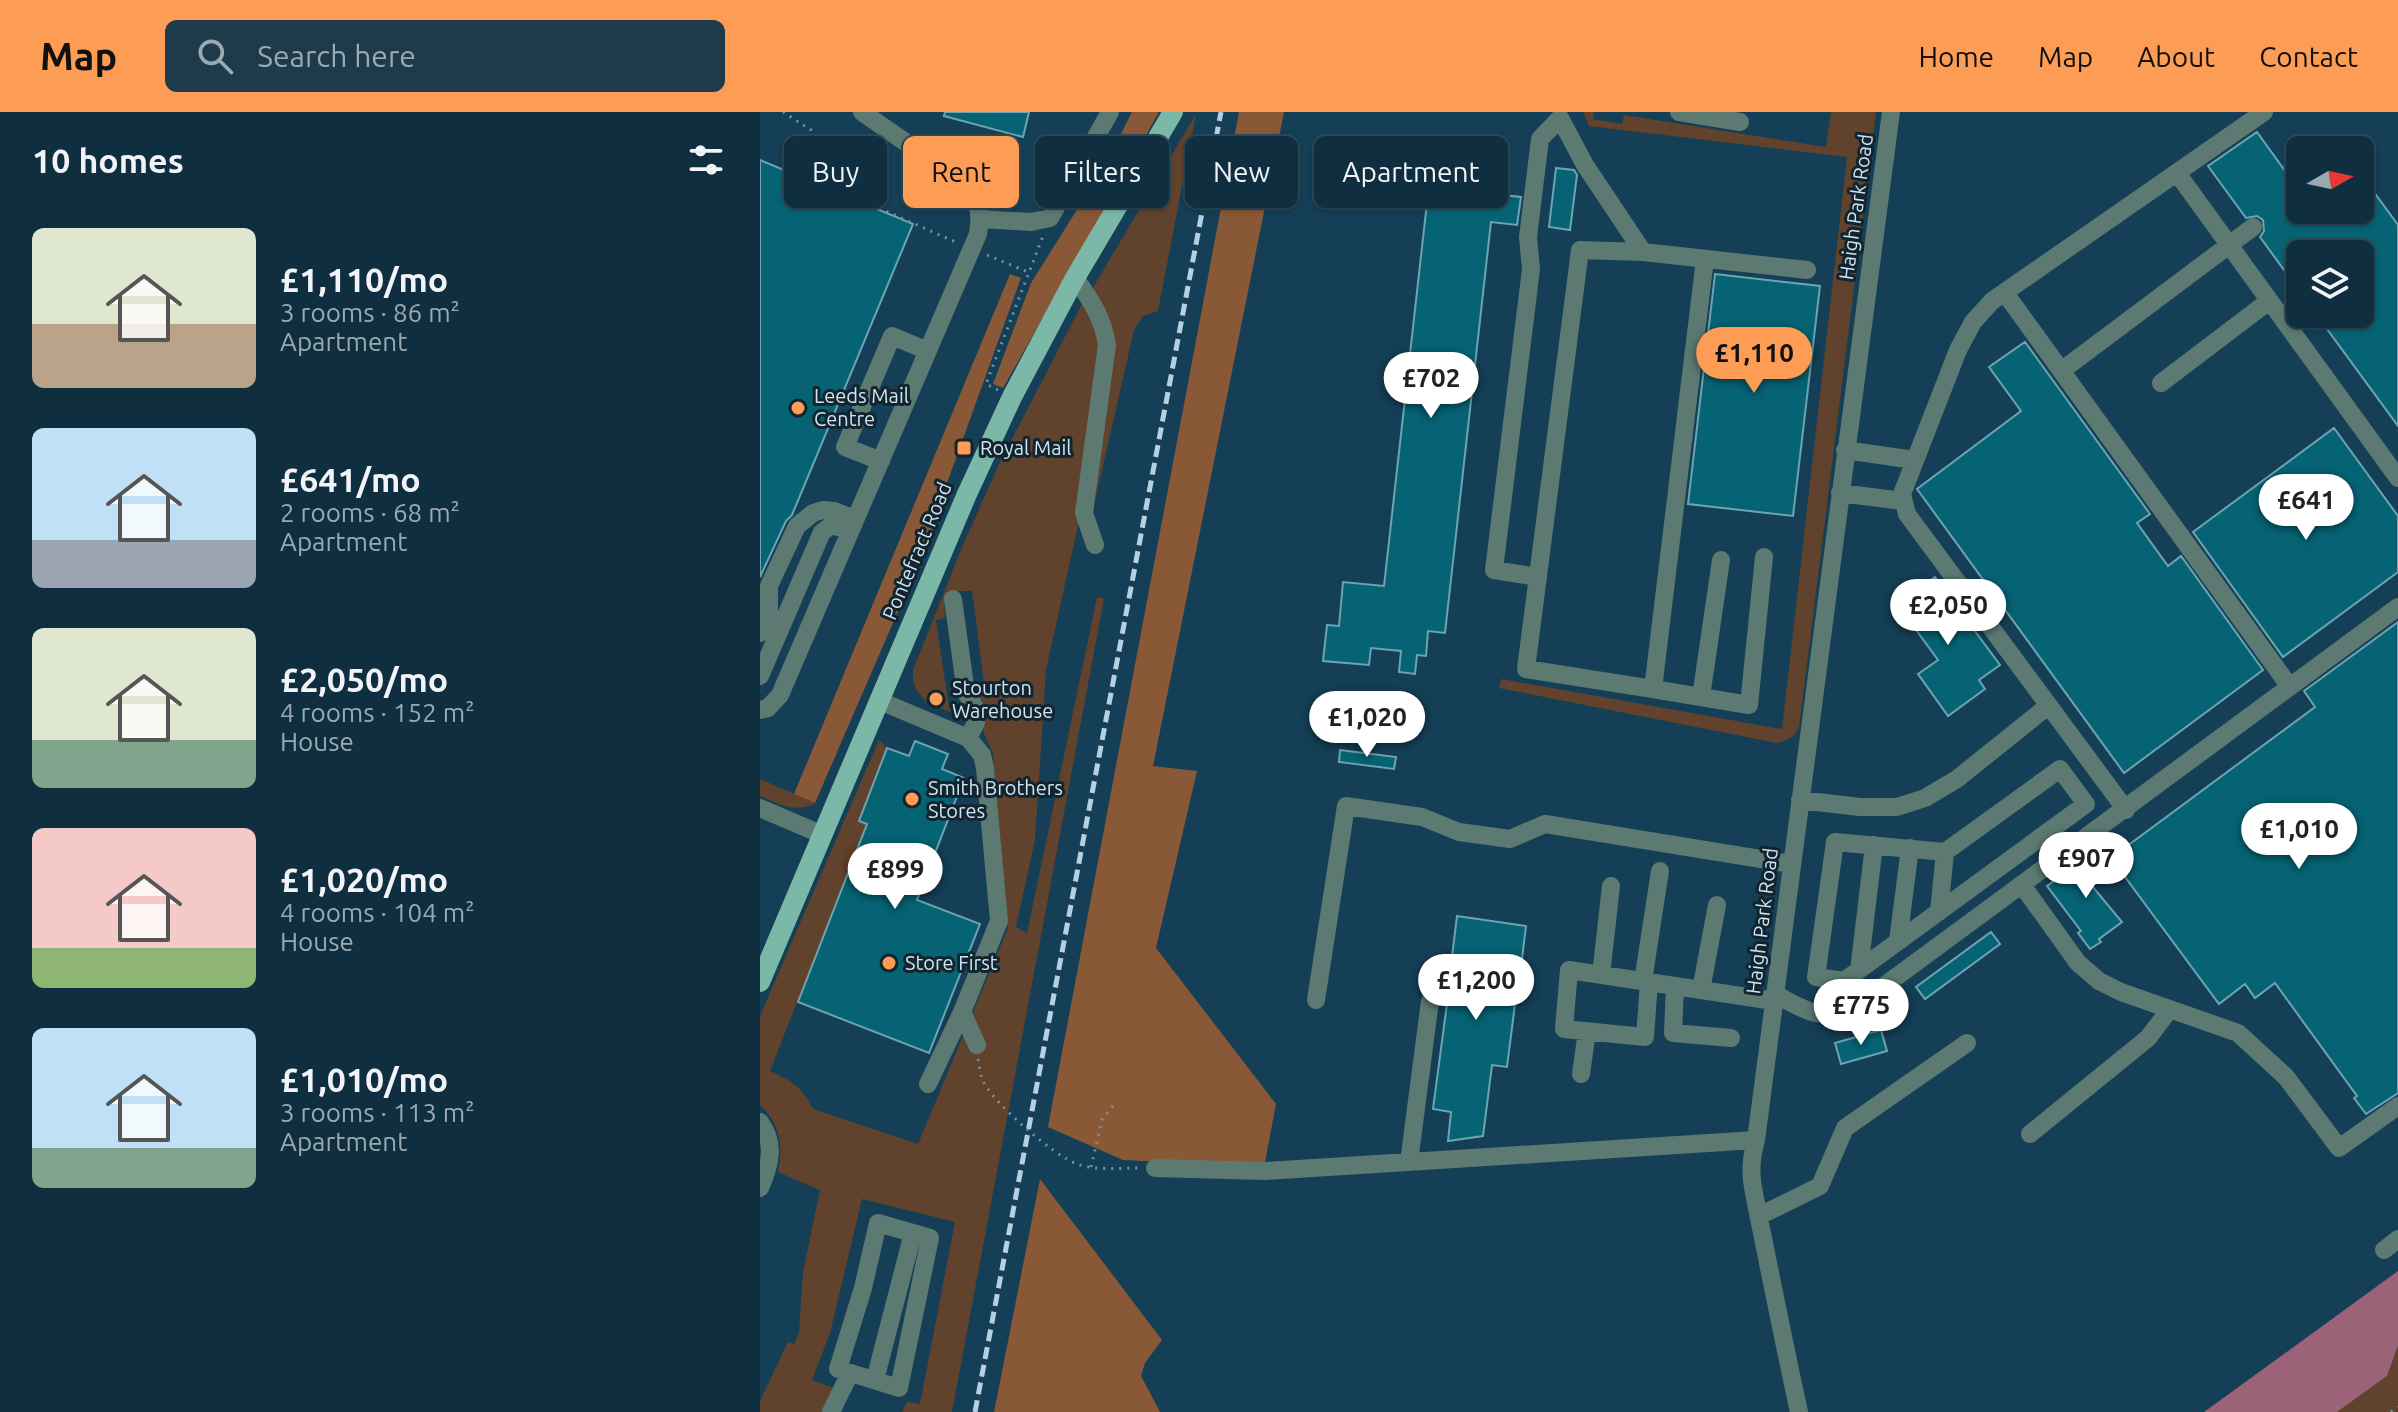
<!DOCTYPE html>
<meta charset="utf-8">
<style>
:root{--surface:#0f2f40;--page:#1d3b4b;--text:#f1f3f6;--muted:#9ba9b1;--line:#2f4a59;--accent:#fd9d55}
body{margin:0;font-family:Ubuntu,sans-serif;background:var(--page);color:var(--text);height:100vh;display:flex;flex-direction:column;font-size:30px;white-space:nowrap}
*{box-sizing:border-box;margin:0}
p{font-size:26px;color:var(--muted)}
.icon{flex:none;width:44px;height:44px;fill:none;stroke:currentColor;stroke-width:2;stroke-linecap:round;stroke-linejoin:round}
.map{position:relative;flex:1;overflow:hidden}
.details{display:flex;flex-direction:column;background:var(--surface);width:760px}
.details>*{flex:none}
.hud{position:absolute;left:24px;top:24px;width:760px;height:72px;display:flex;gap:16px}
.needle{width:52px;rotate:81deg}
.controls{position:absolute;left:1526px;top:24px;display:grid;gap:16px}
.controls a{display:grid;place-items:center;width:88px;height:88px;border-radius:12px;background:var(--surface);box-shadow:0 2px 6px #0004,0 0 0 2px var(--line);font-size:40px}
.price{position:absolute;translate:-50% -68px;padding:0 18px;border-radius:28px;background:#fff;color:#222;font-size:26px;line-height:52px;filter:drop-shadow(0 2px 4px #0008)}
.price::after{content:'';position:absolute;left:50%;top:48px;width:24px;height:18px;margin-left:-12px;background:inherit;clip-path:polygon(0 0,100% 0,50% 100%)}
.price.active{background:var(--accent);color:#111}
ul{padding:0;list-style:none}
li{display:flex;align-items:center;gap:24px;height:200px;padding:0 32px}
li span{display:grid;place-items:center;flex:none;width:224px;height:160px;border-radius:12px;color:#555}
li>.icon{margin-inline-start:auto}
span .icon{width:96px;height:96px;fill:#fffc;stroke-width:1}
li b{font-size:34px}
h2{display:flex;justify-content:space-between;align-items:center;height:96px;padding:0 32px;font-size:34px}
.pill{padding:0 28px;border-radius:12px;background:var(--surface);box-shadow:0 2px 6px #0004,0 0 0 2px var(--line);font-size:28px;line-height:72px}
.pill.active{background:var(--accent);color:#111}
header{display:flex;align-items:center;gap:48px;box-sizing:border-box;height:112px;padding:0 40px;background:var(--accent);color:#111}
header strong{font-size:38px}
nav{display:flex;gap:44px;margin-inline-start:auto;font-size:28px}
.search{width:560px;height:72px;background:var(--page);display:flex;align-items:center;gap:20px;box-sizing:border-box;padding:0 28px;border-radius:12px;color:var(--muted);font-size:30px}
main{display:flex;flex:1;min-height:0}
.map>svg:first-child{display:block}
</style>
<header>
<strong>Map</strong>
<div class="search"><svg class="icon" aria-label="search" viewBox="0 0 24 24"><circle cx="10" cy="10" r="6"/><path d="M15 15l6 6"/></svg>Search here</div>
<nav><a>Home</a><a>Map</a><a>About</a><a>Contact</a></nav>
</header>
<main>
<section class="details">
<h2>10 homes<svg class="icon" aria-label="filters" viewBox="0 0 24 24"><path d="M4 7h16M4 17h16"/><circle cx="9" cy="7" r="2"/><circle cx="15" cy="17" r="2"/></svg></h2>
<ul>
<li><span style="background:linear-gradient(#dfe7d0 60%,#b9a48a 0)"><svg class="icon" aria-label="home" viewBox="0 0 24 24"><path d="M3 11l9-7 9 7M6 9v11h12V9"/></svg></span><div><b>£1,110/mo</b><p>3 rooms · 86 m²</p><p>Apartment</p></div></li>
<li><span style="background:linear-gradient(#bfe0f5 70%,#9aa5b1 0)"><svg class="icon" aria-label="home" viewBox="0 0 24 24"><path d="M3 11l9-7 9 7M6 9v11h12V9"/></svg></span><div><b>£641/mo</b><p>2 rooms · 68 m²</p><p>Apartment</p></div></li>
<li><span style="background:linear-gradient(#dfe7d0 70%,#7fa58c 0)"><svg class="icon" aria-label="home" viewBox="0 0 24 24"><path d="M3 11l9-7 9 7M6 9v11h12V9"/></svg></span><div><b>£2,050/mo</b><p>4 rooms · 152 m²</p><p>House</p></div></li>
<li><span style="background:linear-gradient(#f6c9c9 75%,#8fb573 0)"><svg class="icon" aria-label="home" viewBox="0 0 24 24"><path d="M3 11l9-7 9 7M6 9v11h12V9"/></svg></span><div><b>£1,020/mo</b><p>4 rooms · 104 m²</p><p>House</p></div></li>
<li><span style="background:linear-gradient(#bfe0f5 75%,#7fa58c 0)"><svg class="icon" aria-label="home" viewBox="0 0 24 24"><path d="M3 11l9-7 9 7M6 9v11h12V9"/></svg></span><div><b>£1,010/mo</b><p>3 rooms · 113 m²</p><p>Apartment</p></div></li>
</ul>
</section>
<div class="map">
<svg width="1638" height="1300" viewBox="0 0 1638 1300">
<rect width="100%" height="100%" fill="#143f56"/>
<!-- green -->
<path fill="#61422c" d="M823,0H834L833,7L862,12L864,3L1066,35L1071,0H1116L1039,616C1034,626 1028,628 1017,631L739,576L741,567L1022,617L1087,45L829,14Z
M436,2L398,199L383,204L374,218L335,389L349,260L331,179Z
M323,190L341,226L319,409L286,558L275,728L256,815L267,821L337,485L344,487L192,1300H142L147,1290L160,1292L195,1110L102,1087L70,1221L52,1268L76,1277L65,1300H0V1289L28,1230L34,1232L39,1221L43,1160L60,1078L18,1060C23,1033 21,1013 0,993V904L119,628L127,636L99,708L107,712L10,959C31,968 43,976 53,997L158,1032L248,816L233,642L223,619L227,605L225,593L214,579L213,573L224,571L212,479H188L184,489L185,506L176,508L189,596L201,595L202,605L178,595L182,584L173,580L168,590C156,581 152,573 153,558L200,440L239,352Z
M0,667L55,691C35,702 19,692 0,684Z
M1638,1234V1300H1577L1627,1264Z"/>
<!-- forest -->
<path fill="#895836" d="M372,0H399L243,276L233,272L271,171L345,53Z
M479,0H524L393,654L437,659L396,836L516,992L505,1050L471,1053L363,1048L288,1015Z
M250,162L261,166L187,371V386L55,691L34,682Z
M280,1067L402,1228L385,1251L381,1264L400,1300H234Z"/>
<!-- water -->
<path fill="#9c6278" d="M1638,1159V1234L1627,1264L1577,1300H1444Z"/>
<!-- building -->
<path fill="#066374" stroke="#6da4b1" stroke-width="2" d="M185,0H269L263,25L184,4Z
M1497,20L1528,63L1540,54V98H1600V61L1638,113V314L1556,202H1600V142H1540V180L1500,125L1504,119L1503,108L1497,104L1486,106L1448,54Z
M673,37L738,44L734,82L761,85L757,113L731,110L685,521L668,519L666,544L657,543L655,562L639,560L641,539L611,536L609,553L563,549L567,513L579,514L583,470L624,474Z
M0,48L153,112L32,403L26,409L0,465Z
M796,56L814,58L817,63L810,118L789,115Z
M955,162L1060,174L1033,404L928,392Z
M1265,230L1390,402L1377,411L1408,454L1421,444L1503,558L1364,661L1157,377L1261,299L1229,255Z
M1574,316L1638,404V460L1523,545L1433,420Z
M1175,465L1240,553L1219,568L1225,577L1188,604L1158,562L1178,548L1137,492Z
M1638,510V981L1606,1002L1594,986L1597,984L1515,871L1495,886L1485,872L1459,892L1351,746L1555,595L1544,579Z
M155,629L188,642L182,657L204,666L157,788L220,812L169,941L38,890L107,712L99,709L127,636L149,644Z
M580,638L636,645L634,657L579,650Z
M1334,740L1350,761L1332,774L1362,810L1339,827L1341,830L1330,837L1318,821L1321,819L1287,774Z
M697,804L766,814L760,863L733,859L729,889L755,892L747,955L732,953L723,1024L688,1029L691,1000L673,997L688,884L695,885L699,855L691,853Z
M1231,820L1240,832L1165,887L1156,875Z
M1121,918L1127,939L1081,952L1075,931Z"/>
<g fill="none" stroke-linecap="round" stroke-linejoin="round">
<!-- path -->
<path stroke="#7393a6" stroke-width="3" stroke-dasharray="2 6" stroke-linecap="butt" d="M23,0L51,18L78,78L198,131
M227,143L268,160
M238,278L226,272L283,124
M218,947C220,955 220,965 224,971C236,993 294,1044 317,1052C337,1059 359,1056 379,1056
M331,1055L342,1008L356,990
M1631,1300L1638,1295"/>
<!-- minor -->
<path stroke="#5d7a72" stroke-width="18" d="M919,0L980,10
M800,6L825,53L883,140L1047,158
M1417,61L1638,366
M221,107L271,110L290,106L350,0
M883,140L820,138L766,557L893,577
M945,147L893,577L989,593L1004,445
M315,166C331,188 343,206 347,233L324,401L335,433
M1245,181L1530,575
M1301,259L1493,115
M1401,271L1509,189
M1085,338L1154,348
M121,349L85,335L132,224L168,239
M1080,381L1143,389
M778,465L734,458L771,157L768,125L780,27L800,6
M193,487L206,581L217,599L216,611L208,626
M0,521L9,499V474L37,414L53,401L63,398L74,399L95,407
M0,564L62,420L72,413L90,419
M941,585L961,448
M120,589L208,626L222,643L225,656L239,809L202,900L168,972
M0,598L8,596L20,583L218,122C222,99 218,85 201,69L102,0
M1040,688L1100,695H1137L1165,686L1197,667L1288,594
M0,696L63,723
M1366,698L1147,402L1142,382L1198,238L1213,210L1232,189L1504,0
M1262,773L1318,851L1339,869L1361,880L1478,921L1526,965L1579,1036L1638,994
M1179,800L1185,740
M1138,829L1150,736
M1099,858L1114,733
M841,863L851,774
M883,869L900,759
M1084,869L1326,692L1300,657L1185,740L1075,730L1056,865L1084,869L1099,892
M889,870L885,925L804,917L809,858L1014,889
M915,874L913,921L971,926
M941,878L957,793
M1015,882C1045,898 1060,910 1094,896L1638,495
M556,888L586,694L662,705L699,720L750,727L785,712L1031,752
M202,900L217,933
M821,962L827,919
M0,1010C16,1032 10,1053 0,1076
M1270,1022L1388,926L1410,897
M996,1028C987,1061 993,1075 999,1106C1012,1171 1025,1236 1039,1300
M649,1050L670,889
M395,1056L505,1059L996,1028L1131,0
M999,1104L1060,1074L1085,1016L1207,931
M118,1111L170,1126L139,1276L78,1257L103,1176Z
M1624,1138L1638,1127
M115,1268L153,1121
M71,1300L90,1261"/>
<!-- major -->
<path stroke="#7bb8a7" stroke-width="20" d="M0,870L207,382L252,285L315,166L413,0"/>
<!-- rail -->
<path stroke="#b7d0df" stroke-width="5" stroke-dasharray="12 6" stroke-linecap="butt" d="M215,1300L461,0"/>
</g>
<!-- markers -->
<g fill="#fd9d55" stroke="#12242e" stroke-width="3">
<circle cx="38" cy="296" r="8"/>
<rect x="196" y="328" width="16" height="16" rx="4"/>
<circle cx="176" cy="587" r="8"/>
<circle cx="152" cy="687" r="8"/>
<circle cx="129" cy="851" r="8"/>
</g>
<g text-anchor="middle" stroke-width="6" stroke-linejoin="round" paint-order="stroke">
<!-- street labels -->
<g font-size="20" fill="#cee4f2" stroke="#12242e">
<text transform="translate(1096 95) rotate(-82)" y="7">Haigh Park Road</text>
<text transform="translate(157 439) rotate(-67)" y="7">Pontefract Road</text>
<text transform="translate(1002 809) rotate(-83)" y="7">Haigh Park Road</text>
</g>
<!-- poi labels -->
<g font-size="20" fill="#cee4f2" stroke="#12242e" text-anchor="start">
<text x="54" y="291">Leeds Mail<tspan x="54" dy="23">Centre</tspan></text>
<text x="220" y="343">Royal Mail</text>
<text x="192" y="583">Stourton<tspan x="192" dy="23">Warehouse</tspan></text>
<text x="168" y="683">Smith Brothers<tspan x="168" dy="23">Stores</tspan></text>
<text x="145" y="858">Store First</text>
</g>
</g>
</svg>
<div class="controls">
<a><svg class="needle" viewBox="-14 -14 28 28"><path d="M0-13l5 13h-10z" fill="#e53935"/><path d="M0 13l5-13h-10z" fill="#9ba9b1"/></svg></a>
<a><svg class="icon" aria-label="layers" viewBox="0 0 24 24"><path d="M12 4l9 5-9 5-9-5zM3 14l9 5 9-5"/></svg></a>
</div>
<b class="price active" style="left:994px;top:283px">£1,110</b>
<b class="price" style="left:671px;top:308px">£702</b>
<b class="price" style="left:1546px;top:430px">£641</b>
<b class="price" style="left:1188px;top:535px">£2,050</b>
<b class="price" style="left:607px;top:647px">£1,020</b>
<b class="price" style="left:1539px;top:759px">£1,010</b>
<b class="price" style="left:1326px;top:788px">£907</b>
<b class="price" style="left:135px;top:799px">£899</b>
<b class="price" style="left:716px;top:910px">£1,200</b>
<b class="price" style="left:1101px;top:935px">£775</b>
<div class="hud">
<a class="pill">Buy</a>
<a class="pill active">Rent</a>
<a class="pill">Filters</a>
<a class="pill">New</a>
<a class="pill">Apartment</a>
</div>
</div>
</main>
